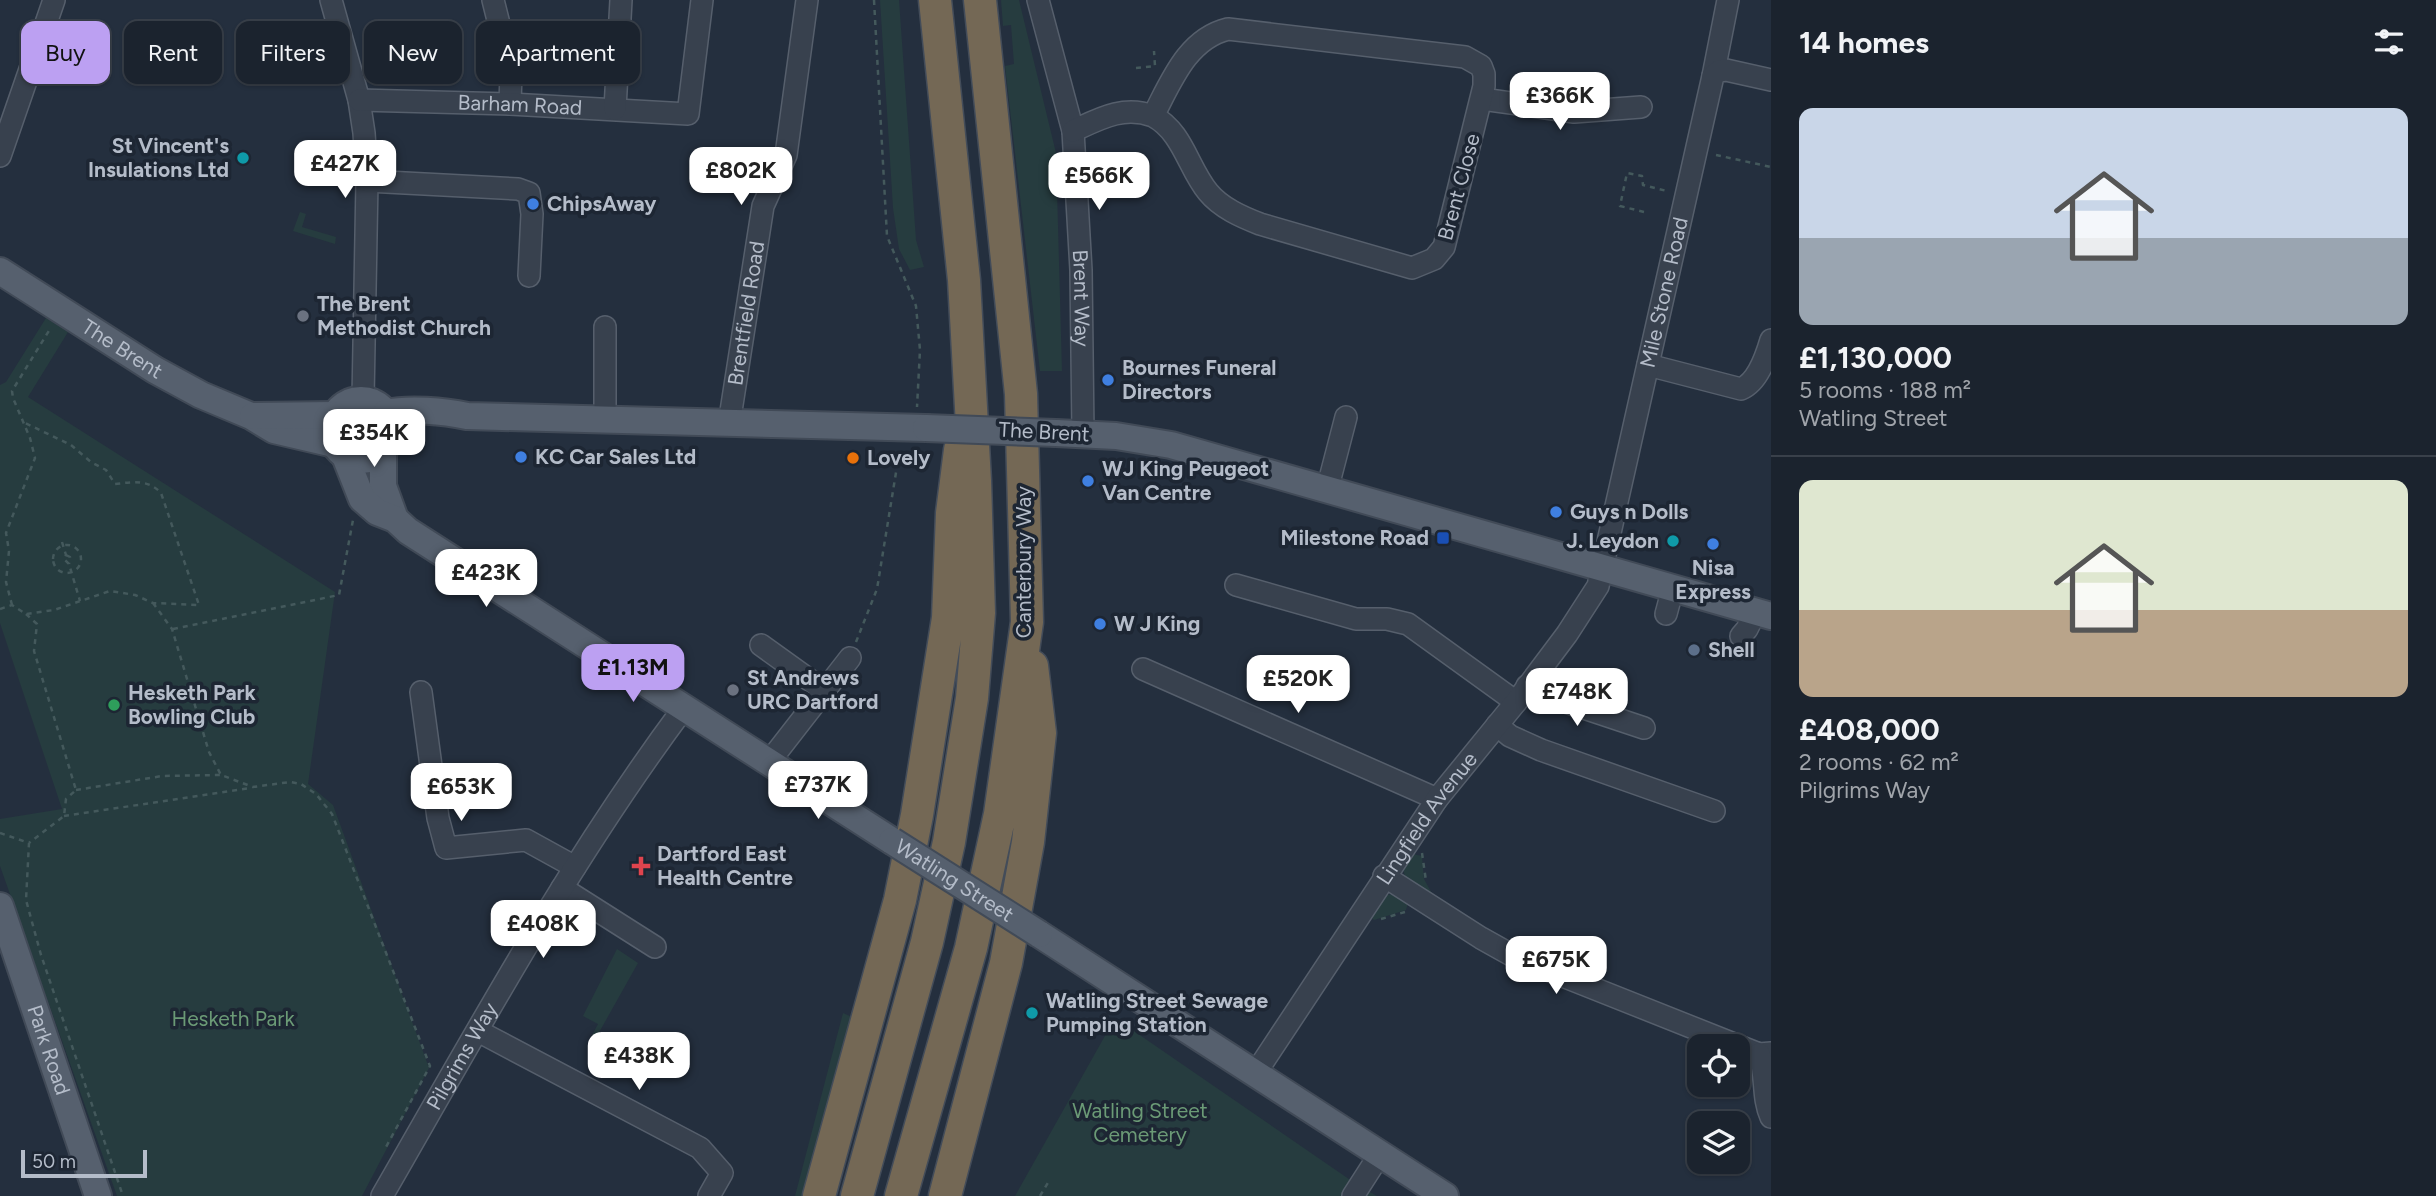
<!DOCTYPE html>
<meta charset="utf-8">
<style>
:root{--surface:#1b232e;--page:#282f3a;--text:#f1f3f6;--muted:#a0a4aa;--line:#39404a;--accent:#bca0f2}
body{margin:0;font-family:Figtree,sans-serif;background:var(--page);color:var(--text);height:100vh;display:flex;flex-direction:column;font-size:26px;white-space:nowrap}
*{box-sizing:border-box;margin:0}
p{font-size:23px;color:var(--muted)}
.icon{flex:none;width:38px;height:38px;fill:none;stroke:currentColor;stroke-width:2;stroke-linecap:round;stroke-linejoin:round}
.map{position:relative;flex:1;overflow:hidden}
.drawer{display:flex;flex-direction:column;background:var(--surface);width:665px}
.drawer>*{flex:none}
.hud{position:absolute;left:21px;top:21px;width:665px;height:63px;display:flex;gap:14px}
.buttons{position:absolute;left:1687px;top:1034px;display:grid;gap:14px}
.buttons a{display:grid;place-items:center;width:63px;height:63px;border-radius:14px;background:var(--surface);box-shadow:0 2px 5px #0004,0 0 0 2px var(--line);font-size:35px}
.scale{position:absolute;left:21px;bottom:18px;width:126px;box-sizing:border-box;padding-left:7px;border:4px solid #b4bcc9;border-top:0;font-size:19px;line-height:24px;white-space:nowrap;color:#b4bcc9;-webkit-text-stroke:5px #1d2633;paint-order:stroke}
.price{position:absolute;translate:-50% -60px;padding:0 16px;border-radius:14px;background:#fff;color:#222;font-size:23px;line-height:46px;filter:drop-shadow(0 2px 4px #0008)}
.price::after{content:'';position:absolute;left:50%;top:42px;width:21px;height:16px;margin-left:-10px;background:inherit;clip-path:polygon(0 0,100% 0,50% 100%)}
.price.on{background:var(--accent);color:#111}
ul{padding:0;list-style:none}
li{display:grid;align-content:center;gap:14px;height:371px;padding:0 28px}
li+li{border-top:2px solid var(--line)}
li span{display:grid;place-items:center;height:217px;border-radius:14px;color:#555}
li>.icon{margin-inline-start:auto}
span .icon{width:126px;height:126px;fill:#fffc;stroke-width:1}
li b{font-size:30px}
h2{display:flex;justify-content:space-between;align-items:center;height:84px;padding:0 28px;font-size:30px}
.tag{padding:0 24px;border-radius:14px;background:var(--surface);box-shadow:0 2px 5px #0004,0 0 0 2px var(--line);font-size:24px;line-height:63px}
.tag.on{background:var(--accent);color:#111}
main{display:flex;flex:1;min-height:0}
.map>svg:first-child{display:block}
</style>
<main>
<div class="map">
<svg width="1771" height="1196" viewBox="0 0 1771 1196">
<rect width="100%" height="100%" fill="#242f3e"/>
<!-- green -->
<path fill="#263c3f" d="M880,0H899L916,240L924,267L910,270L899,249L893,208Z
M1001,0H1019L1056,153L1062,371H1040L1005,66L1014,64L1011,25L1003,26Z
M300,212L306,214L302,227L336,237L335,244L293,231Z
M46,318L68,332L28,397L335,592L308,784L333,805L429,1068L362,1196H117L0,866V819L62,809L0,623V385L6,382Z
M1412,854L1422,856L1424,879L1435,899L1405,877L1403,868Z
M1395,894L1408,903L1406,910L1374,920L1371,917L1386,895Z
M617,949L638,963L592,1045L588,1043L598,1024L583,1016Z
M843,1013L852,1017L803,1196H795Z
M1115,1018L1359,1186L1377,1196H1015Z"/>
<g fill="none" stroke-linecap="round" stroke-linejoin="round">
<!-- minor casing -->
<g stroke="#565f6c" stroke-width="24">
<g id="minor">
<path d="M331,0L359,100L364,133L367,181L363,399"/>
<path d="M493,0L511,72L510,104"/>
<path id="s1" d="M1038,0L1073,131L1081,270L1083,434"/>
<path d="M1713,76L1728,0"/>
<path d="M1482,99L1574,112L1641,107"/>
<path id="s2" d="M359,100L510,104L688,114L702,0"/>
<path d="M615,109L621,0"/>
<path d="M1073,131C1099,119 1123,105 1153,116C1171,82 1187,39 1228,29L1465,57L1481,66L1484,74V86L1444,247L1434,259L1412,268L1260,224C1242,217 1221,208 1208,192C1188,168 1183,132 1153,116"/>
<path d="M0,156L54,0"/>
<path d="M367,181L518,189L529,193L532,214L529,276"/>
<path d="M605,327V420"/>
<path d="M1648,365L1741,389C1758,382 1766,357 1771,340"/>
<path id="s3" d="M729,424L763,206L786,155L807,0"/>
<path d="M1327,490L1346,417"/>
<path d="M1236,585L1356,619H1387L1408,624L1516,702"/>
<path d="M1666,614L1673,588"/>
<path d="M1741,636L1747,629L1756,611"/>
<path d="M761,645L825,691"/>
<path d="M1143,669L1437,799"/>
<path d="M1527,686L1557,699L1644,728"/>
<path d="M421,692L438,818L446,848L526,840L575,867"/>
<path d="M1497,725L1510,736L1541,750L1714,811"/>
<path d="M769,762L850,658"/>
<path d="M1384,876L1481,938L1515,957L1759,1054L1771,1053"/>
<path d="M562,888L655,947"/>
<path d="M478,1031L700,1148L722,1173L709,1196"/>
<path d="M1759,1054C1767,1074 1762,1098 1771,1117"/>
<path id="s4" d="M1255,1074L1437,799L1516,702L1567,634L1598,586L1713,76L1719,71L1726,70L1771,80"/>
<path id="s5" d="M382,1196C477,1031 569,862 683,709"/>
<path d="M1353,1196L1380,1154"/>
</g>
</g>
<!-- major casing -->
<g stroke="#414a57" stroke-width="30">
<g id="major">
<path id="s6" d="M0,271L155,370L201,395L251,416L274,430L334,444"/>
<circle cx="361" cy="430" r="30"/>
<path d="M386,413C409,408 444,411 467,416L926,428"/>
<path d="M253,416L334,415"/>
<path d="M1056,433L1116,436L1171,445L1771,616"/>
<path d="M383,449V486L395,519"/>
<path d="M345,456L362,499L377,512L395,519L408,531L892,841"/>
<path id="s7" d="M0,906L98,1196"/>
<path d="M1039,934L1445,1196"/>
</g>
</g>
<!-- highway casing -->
<g stroke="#434c59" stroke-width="35">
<path id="highway" d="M819,1196L900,900L917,815L948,618L952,513L960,450
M857,1196L927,942L949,842L972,698L979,613L975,481L964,280L935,0
M901,1196L971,948L1000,814L1027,622L1021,394L980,0
M945,1196L1006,963L1028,842L1040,733L1032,666"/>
</g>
<!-- path -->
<path stroke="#44595c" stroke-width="2.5" stroke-dasharray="5 5" stroke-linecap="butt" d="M874,0L887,236L916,306L920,350L917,407
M1136,68L1155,66L1154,51
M1716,155L1771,167
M1644,212L1620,206L1627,173L1642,176L1643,185L1667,191
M62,542L66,555L64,559L69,564L80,601
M53 559a14 14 0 1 1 28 0a14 14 0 1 1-28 0Z
M66,555L70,557L69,564
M153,603L172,629L209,752L221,775L253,787L290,782L301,784L316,794L332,814L430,1066L386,1147
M12,605L6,582L9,551L6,533L35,458L30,438L13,398L12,391L50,329
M0,609L12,605L26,614L54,610L110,591L135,595L153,603L199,605L161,493C148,479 133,482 115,484L106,470L91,462L71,445L23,422
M26,614L37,624L34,651L76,790L66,799L64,816L29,843
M173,629L339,595L353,520
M856,642L877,589L900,448
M1611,671L1615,674L1612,683L1615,686
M76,790L162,776L221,775
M64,816L251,788
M0,833L29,843L26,900L41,955L123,1196
M1422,853L1426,881
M1381,919L1405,912
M1040,1196L1049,1181"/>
<!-- minor -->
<use href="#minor" stroke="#38414e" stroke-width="21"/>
<!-- major -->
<use href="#major" stroke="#56606e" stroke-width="26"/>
<!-- highway -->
<use href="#highway" stroke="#746855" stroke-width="32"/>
<!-- major-bridge casing -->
<g stroke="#414a57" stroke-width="30" stroke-linecap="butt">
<g id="major-bridge">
<path d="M926,428L1056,433"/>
<path id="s8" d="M892,841L1039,934"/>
</g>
</g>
<!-- major-bridge -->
<use href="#major-bridge" stroke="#56606e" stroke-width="26"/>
</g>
<!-- markers -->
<g fill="#0f9aa8" stroke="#1d2633" stroke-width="2.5">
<circle cx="243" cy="158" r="7"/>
<circle cx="1673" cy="541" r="7"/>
<circle cx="1032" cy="1013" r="7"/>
</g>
<g fill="#3f7fe0" stroke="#1d2633" stroke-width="2.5">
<circle cx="533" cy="204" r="7"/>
<circle cx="1108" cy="380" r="7"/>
<circle cx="521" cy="457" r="7"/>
<circle cx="1088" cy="481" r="7"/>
<circle cx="1556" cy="512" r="7"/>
<circle cx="1713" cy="544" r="7"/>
<circle cx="1100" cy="624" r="7"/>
</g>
<g fill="#6b7280" stroke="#1d2633" stroke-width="2.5">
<circle cx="303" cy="316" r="7"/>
<circle cx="733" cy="690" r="7"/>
</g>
<circle fill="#e8710a" stroke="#1d2633" stroke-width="2.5" cx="853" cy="458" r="7"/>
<rect fill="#1a4fb4" stroke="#1d2633" stroke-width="2.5" x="1436" y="531" width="14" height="14" rx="3.5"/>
<circle fill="#5c6f8a" stroke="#1d2633" stroke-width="2.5" cx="1694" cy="650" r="7"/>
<circle fill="#2e9e5b" stroke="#1d2633" stroke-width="2.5" cx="114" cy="705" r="7"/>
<path fill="#e0444e" stroke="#1d2633" stroke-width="2.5" d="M637.5 855.5h7v7h7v7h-7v7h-7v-7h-7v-7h7z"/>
<g text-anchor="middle" stroke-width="7" stroke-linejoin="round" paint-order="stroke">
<!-- street labels -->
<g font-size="21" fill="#b4bcc9" stroke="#1d2633">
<text dy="7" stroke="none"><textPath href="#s2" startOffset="161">Barham Road</textPath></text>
<text transform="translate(1459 187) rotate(-75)" y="7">Brent Close</text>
<text dy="7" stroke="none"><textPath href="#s4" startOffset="898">Mile Stone Road</textPath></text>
<text dy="7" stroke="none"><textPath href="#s1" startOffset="303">Brent Way</textPath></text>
<text dy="7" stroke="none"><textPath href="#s3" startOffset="112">Brentfield Road</textPath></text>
<text dy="7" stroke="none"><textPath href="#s6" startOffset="145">The Brent</textPath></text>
<text transform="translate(1044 432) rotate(3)" y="7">The Brent</text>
<text transform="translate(1024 562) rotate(-90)" y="7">Canterbury Way</text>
<text dy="7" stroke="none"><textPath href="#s4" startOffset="308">Lingfield Avenue</textPath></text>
<text dy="7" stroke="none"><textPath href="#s8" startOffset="74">Watling Street</textPath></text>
<text dy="7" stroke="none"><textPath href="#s7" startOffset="152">Park Road</textPath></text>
<text dy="7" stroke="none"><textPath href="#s5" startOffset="161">Pilgrims Way</textPath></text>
</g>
<!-- poi labels -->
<g font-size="21" font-weight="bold" fill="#b4bcc9" stroke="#1d2633" text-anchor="start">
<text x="229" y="153" text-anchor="end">St Vincent's<tspan x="229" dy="24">Insulations Ltd</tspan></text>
<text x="547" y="211">ChipsAway</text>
<text x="317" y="311">The Brent<tspan x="317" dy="24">Methodist Church</tspan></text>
<text x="1122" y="375">Bournes Funeral<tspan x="1122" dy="24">Directors</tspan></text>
<text x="535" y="464">KC Car Sales Ltd</text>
<text x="867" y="465">Lovely</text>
<text x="1102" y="476">WJ King Peugeot<tspan x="1102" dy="24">Van Centre</tspan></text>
<text x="1570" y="519">Guys n Dolls</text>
<text x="1429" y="545" text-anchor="end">Milestone Road</text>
<text x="1659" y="548" text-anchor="end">J. Leydon</text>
<text x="1713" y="575" text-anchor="middle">Nisa<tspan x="1713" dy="24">Express</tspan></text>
<text x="1114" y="631">W J King</text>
<text x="1708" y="657">Shell</text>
<text x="747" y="685">St Andrews<tspan x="747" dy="24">URC Dartford</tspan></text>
<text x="128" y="700">Hesketh Park<tspan x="128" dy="24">Bowling Club</tspan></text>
<text x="657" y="861">Dartford East<tspan x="657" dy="24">Health Centre</tspan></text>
<text x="1046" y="1008">Watling Street Sewage<tspan x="1046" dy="24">Pumping Station</tspan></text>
</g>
<!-- park labels -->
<g font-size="21" fill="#6b9a76" stroke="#1d2633">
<text x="233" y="1026">Hesketh Park</text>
<text x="1140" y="1118">Watling Street<tspan x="1140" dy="24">Cemetery</tspan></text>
</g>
</g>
</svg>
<div class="buttons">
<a><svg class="icon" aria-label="locate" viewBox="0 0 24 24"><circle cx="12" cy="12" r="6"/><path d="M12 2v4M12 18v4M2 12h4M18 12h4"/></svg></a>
<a><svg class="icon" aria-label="layers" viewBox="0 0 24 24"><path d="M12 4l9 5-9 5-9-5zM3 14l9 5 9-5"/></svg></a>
</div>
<div class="scale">50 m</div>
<b class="price" style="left:1560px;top:132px">£366K</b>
<b class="price" style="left:345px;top:200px">£427K</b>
<b class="price" style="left:741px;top:207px">£802K</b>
<b class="price" style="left:1099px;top:212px">£566K</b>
<b class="price" style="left:374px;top:469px">£354K</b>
<b class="price" style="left:486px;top:609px">£423K</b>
<b class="price on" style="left:633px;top:704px">£1.13M</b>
<b class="price" style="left:1298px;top:715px">£520K</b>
<b class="price" style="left:1577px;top:728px">£748K</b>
<b class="price" style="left:818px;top:821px">£737K</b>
<b class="price" style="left:461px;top:823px">£653K</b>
<b class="price" style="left:543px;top:960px">£408K</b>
<b class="price" style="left:1556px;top:996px">£675K</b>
<b class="price" style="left:639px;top:1092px">£438K</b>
<div class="hud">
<a class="tag on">Buy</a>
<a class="tag">Rent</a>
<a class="tag">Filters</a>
<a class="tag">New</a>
<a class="tag">Apartment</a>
</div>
</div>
<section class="drawer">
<h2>14 homes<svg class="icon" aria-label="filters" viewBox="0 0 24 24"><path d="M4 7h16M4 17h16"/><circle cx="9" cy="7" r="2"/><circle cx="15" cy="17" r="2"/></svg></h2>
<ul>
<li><span style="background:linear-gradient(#c9d6e8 60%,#9aa5b1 0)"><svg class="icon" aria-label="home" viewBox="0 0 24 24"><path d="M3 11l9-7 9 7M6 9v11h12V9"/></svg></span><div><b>£1,130,000</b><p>5 rooms · 188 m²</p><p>Watling Street</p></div></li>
<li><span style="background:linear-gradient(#dfe7d0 60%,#b9a48a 0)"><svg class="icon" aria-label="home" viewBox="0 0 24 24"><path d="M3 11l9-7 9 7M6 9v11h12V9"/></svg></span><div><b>£408,000</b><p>2 rooms · 62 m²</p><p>Pilgrims Way</p></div></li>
</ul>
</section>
</main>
